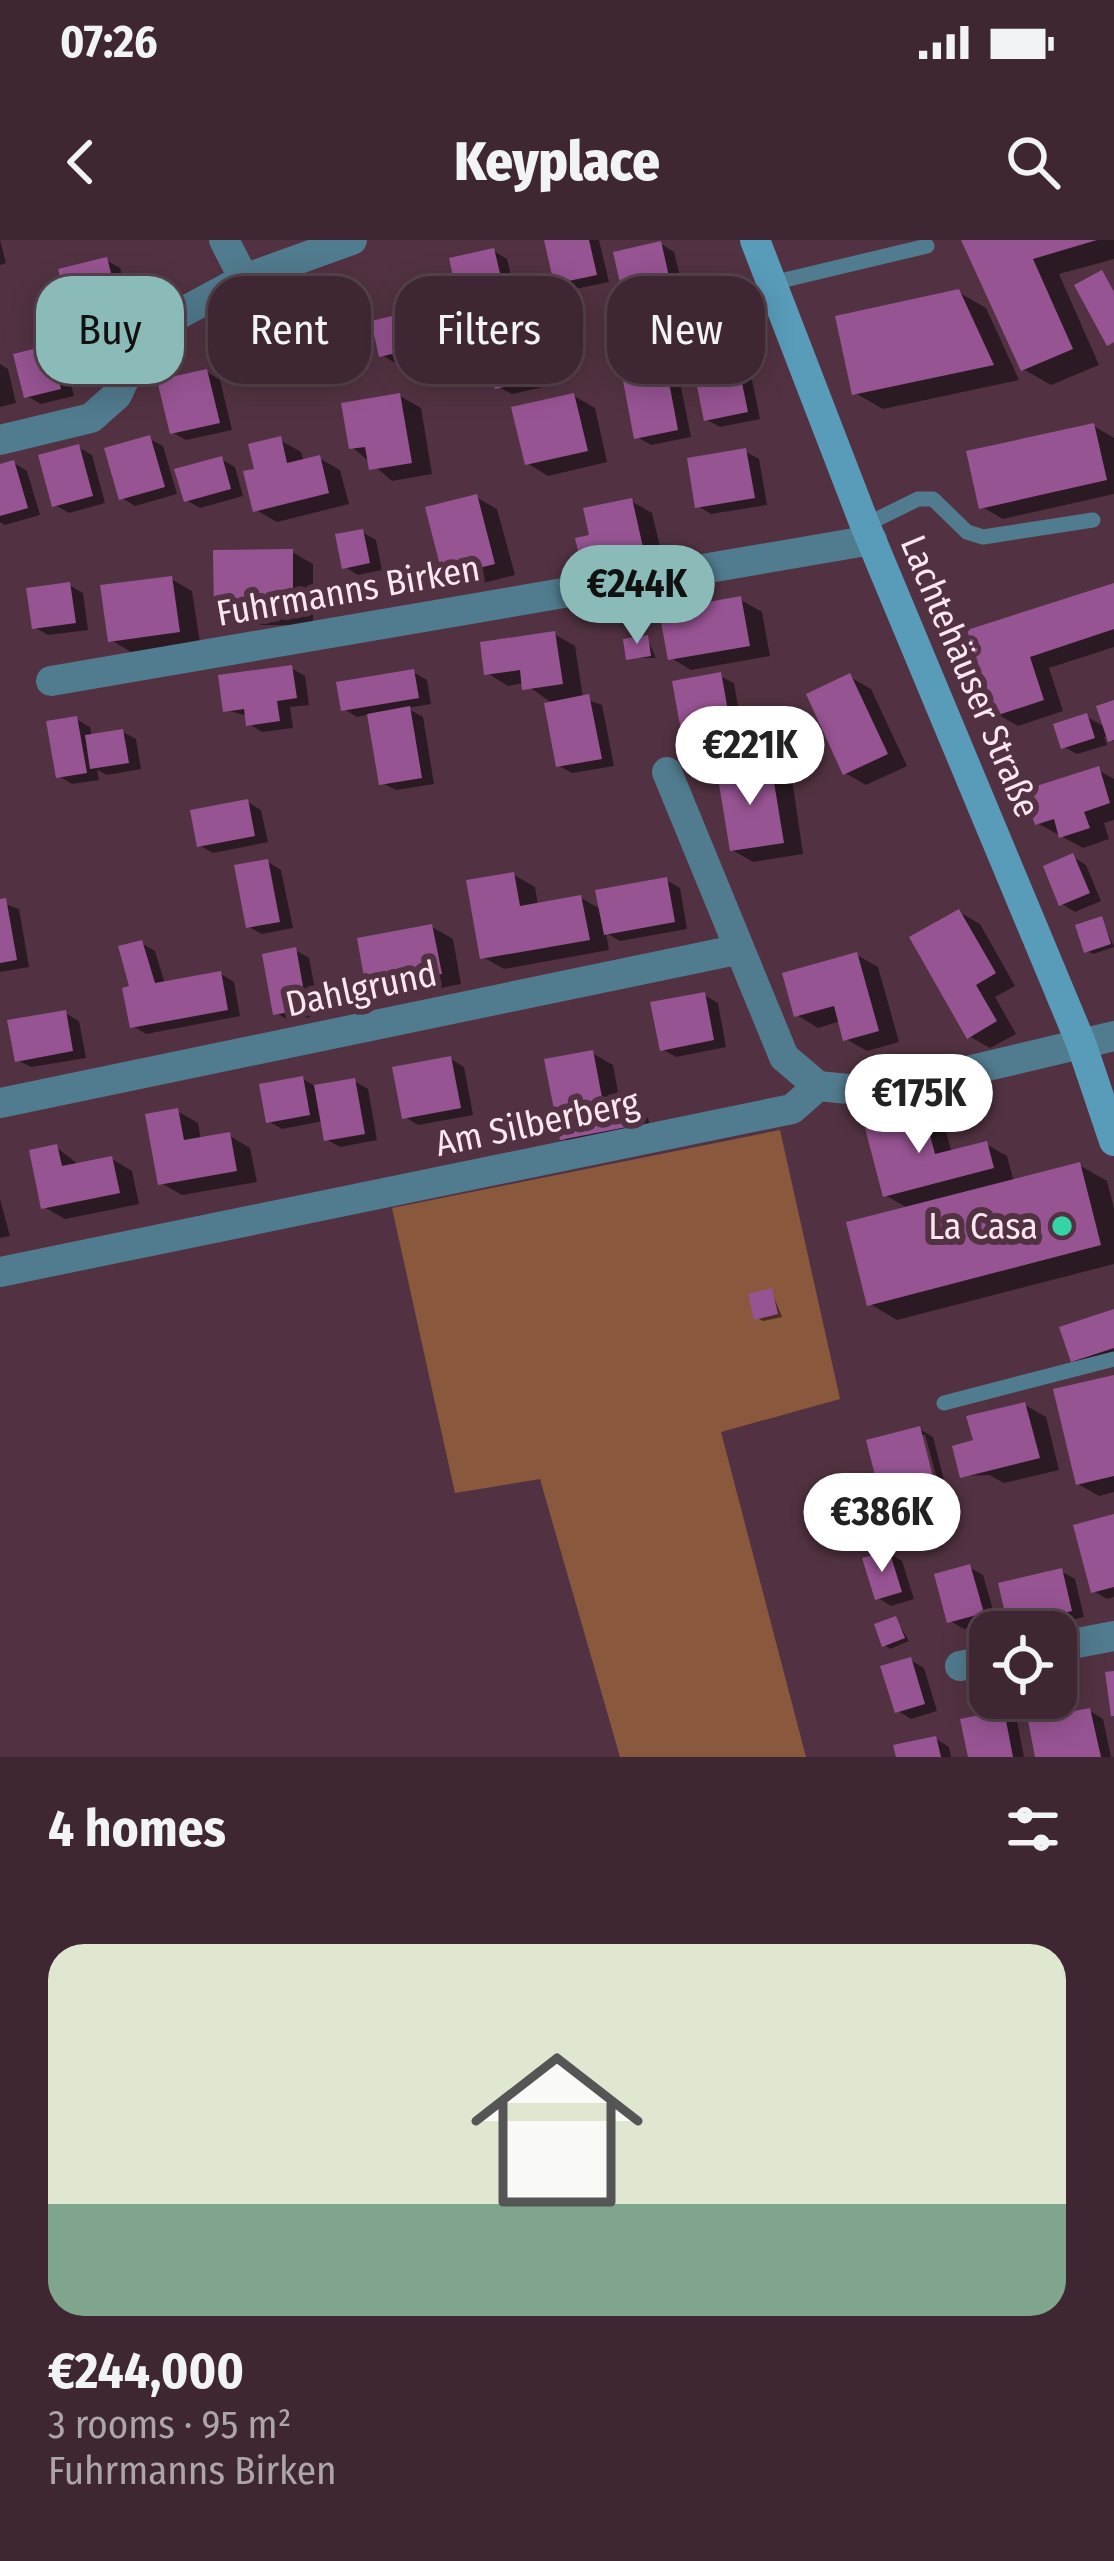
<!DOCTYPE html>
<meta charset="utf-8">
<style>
:root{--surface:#3e2632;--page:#49323e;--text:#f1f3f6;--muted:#ada5ac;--line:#57434d;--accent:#8bbbb9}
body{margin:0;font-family:"Fira Sans Condensed",sans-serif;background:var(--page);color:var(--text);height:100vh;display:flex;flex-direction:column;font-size:45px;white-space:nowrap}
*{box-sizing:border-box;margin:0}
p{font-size:39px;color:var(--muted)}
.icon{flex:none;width:66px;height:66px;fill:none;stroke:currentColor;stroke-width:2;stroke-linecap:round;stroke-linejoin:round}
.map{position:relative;height:1517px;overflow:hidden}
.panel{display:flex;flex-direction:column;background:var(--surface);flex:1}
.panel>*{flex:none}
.hud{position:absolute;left:36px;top:36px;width:1044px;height:108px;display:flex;gap:24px}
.buttons{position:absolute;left:969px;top:1371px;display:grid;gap:24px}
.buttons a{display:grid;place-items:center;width:108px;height:108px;border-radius:24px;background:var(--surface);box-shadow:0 6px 30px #0003,0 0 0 3px var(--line);font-size:60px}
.price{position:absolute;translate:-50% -102px;padding:0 27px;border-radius:42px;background:#fff;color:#222;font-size:39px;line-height:78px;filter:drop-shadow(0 3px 6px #0008)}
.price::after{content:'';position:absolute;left:50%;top:72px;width:36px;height:27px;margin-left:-18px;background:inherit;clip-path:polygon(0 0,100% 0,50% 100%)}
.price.on{background:var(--accent);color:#111}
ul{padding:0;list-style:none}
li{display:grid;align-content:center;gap:24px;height:636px;padding:0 48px}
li+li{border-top:3px solid var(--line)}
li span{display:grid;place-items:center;height:372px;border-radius:36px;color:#555}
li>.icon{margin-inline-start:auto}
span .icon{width:216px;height:216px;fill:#fffc;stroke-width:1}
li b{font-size:51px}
h2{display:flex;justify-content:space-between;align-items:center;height:144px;padding:0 48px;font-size:51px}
.pill{padding:0 42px;border-radius:36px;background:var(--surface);box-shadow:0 6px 30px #0003,0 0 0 3px var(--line);font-size:42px;line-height:108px}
.pill.on{background:var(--accent);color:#111}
.status{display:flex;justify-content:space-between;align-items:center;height:84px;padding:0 60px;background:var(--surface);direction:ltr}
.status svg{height:33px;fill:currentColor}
header{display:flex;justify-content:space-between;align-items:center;height:156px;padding:0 48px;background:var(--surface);font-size:54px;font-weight:800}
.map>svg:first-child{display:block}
</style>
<div class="status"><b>07:26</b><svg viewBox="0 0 49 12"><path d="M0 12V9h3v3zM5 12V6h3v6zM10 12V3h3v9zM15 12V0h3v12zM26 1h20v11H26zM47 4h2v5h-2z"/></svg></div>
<header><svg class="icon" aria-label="back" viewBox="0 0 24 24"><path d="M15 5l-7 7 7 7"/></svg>Keyplace<svg class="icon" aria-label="search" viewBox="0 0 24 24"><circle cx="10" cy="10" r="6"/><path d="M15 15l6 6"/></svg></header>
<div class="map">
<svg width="1114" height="1517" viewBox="0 0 1114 1517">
<rect width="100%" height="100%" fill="#523242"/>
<!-- green -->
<path fill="#8a583d" d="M780,890L840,1159L721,1192L806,1517H620L540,1239L455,1253L392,968Z"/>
<!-- shadow -->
<path fill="#0007" d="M0,0L6,23L0,25Z
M547,0H599L609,42L570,50L557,42Z
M965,0H1114V19L1059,34L1099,125L1051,145L1023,129Z
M661,4L674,12L685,57L641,67L627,59Z
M494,11L507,19L520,74L479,83L465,76Z
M106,20L120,28L128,56L102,63L109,91L91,96L77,88L62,31Z
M958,52L986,68L1019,140L883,169L855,153Z
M272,75L286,82L297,131L256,140L242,132Z
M409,75L422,83L430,115L395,123L382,115Z
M734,107L747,115L760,179L720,187L707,180Z
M50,108L64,116L74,156L41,164L27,156Z
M523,110L536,118L543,147L512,154L498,147Z
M0,124L8,129L16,163L0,167Z
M664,125L678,132L691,197L651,205L637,197Z
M207,132L220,140L232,190L186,200L172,192Z
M400,156L421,168L432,234L392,241L352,207Z
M574,156L595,168L607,222L548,236L527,223Z
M1094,186L1114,198V254L1003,279L982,267Z
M150,199L163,206L177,254L135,266L122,258Z
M280,200L301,212L304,222L319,218L340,230L349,264L277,282L256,270L258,231Z
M78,207L92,215L105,263L69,273L55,265Z
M745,211L759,219L767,265L711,274L698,266Z
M221,219L235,227L243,256L200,268L186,260Z
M14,223L27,231L40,275L5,285L0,282V227Z
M476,257L497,269L515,335L467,347L446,335Z
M631,261L652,273L666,332L608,346L593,297Z
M362,292L376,300L382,330L358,335L345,327Z
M292,312L313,324V385H238L217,373Z
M171,339L192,351L200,403L131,412L111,400Z
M69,345L83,353L88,390L48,395L34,387Z
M1114,346V407L1049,428L1063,471L1018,486L997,474L971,392Z
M741,360L762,372L770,416L691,430L671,418Z
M554,394L575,406L583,458L602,465L614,526L572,533L559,526L553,464L524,443L508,446L487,433Z
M647,398L656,418H629Z
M291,428L305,436L309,465L290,467L293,488L262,492L249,484L248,476L226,470Z
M413,432L427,440L431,464L407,468L423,477L434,544L396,550L382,543L370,474L357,477L344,469Z
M720,436L734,443L742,489L698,497L684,489Z
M850,437L871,449L907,526L866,545L845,533Z
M1114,464V502L1104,496L1107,505L1077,514L1064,507L1087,477L1107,488Z
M76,479L90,487L92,497L123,492L136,499L141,529L107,535L97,530L99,540L72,544L59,536Z
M771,527L792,539L803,614L753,622L732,610Z
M1098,530L1114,539V580L1104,583L1109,599L1083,608L1037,583Z
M248,562L261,570L268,602L213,613L199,605Z
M1073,617L1086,625L1101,661L1075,672L1062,664Z
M268,622L281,630L293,688L262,694L249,687Z
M514,635L535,647L538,665L581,658L602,670L666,640L680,648L687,689L620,701L606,693L609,710L504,729L483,717Z
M0,662L19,669L29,727L0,732Z
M959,672L980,684L1015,746L995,757L1016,794L990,808L969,796Z
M1102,680L1114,707L1093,714L1087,711Z
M432,687L453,699L461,744L390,758L369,746Z
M141,703L155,711L165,744L221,734L234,742L240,776L146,794L133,786Z
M295,710L309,718L320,775L290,781L276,773Z
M857,715L878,727L899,802L867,811L846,799L841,781L818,788L797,775Z
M704,755L718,763L726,807L676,817L662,809Z
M65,773L79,781L86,818L31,827L17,820Z
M592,813L613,825L621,868L648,878L652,897L584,910L563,898Z
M451,819L464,827L473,875L418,885L405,877Z
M303,839L318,848L354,841L368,849L377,900L340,907L326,899L323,881L282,889L268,881Z
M177,871L198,883L201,900L230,896L250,908L257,942L182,955L161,943Z
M924,875L945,888L952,913L986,904L1007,916L1014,942L1079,925L1107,941L1114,968V1024L897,1080L870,1064L909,969L885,955Z
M56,907L79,925L112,919L132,931L139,964L65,979L44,967Z
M0,959L10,996L0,998Z
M772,1052L782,1077L763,1081L757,1078Z
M1114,1073V1119L1087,1128L1073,1120Z
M1114,1138V1252L1099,1256L1078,1244Z
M1025,1165L1046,1177L1059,1230L1004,1243L989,1235L962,1236L976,1203Z
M919,1189L933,1197L945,1244L939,1246L925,1195H919L933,1247L895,1257L882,1249Z
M1114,1277V1357L1107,1359L1094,1351Z
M889,1313L902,1321L914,1359L891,1366L878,1358Z
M969,1327L983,1335L996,1380L964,1389L950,1381Z
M1061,1331L1075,1339L1084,1377L1024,1391L1010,1384Z
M896,1379L909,1401L890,1409L885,1405Z
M910,1420L924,1428L937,1471L911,1479L898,1471Z
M1090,1471L1103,1479L1111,1517H1039Z
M1003,1474L1017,1481L1024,1517H971Z
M936,1499L949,1507L951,1517H899Z"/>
<!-- building -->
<path fill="#975493" d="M544,0H589L597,35L554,44Z
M961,0H1097L1033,19L1073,109L1021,131Z
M661,1L672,50L624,61L613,12Z
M494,8L508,67L462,78L449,18Z
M107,17L115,49L90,56L97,84L74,90L58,29Z
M1102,30L1114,52V102L1107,106L1074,45Z
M959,49L994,125L852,155L835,76Z
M273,71L285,124L240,134L228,81Z
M409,72L418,108L379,117L371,81Z
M734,104L748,172L704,181L690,112Z
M50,105L61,149L24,158L13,114Z
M523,107L531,141L495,149L488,115Z
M665,121L678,190L634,199L621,130Z
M207,129L220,183L170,194L157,140Z
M400,153L412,223L369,230L365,207L349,209L341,163Z
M574,153L588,211L525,225L511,167Z
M1094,183L1107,240L979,269L966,211Z
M150,195L165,247L119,260L104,208Z
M281,196L287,223L320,215L329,253L253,272L243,231L254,229L248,204Z
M79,204L93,256L52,267L38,215Z
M746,208L755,258L695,268L687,218Z
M222,216L231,249L184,262L174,229Z
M14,220L28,268L0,276V224Z
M477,254L495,324L443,337L425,267Z
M632,258L646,321L584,336L575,298L589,295L583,268Z
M363,289L370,323L342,329L335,294Z
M293,309V374L214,375L213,310Z
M172,336L180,392L108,402L100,345Z
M70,342L76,383L32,389L26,348Z
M1114,343V389L1030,417L1044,460L995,476L967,390Z
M741,356L750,406L668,420L659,371Z
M555,391L563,444L522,450L520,430L484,435L480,402Z
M648,395L651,416L626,420L623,399Z
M292,425L297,458L277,461L280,481L246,486L244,469L223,472L218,435Z
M414,429L419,458L341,471L336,442Z
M721,432L730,482L681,491L672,441Z
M850,433L888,514L843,535L806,454Z
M589,454L602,519L556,527L544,463Z
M1114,460V500L1108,502L1096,466Z
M410,466L422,538L379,545L367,474Z
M1087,473L1095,498L1061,509L1053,484Z
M77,476L87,533L56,538L46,481Z
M123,489L129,523L90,529L85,495Z
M771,524L784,603L730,611L717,532Z
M1099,526L1110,563L1084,572L1090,588L1059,598L1054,579L1035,585L1024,550Z
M248,559L255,596L197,607L190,570Z
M1073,613L1090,653L1059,666L1043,626Z
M268,619L280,682L246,688L234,625Z
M514,632L520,666L581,655L590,700L480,719L466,640Z
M667,637L675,682L604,695L595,650Z
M6,658L17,720L0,723V659Z
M959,669L996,733L976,745L997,781L967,799L909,697Z
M1102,676L1111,704L1084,713L1075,685Z
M432,684L442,734L366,748L357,698Z
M142,700L155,743L221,731L228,770L130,788L122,748L129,746L118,706Z
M296,707L307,769L273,775L262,714Z
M857,712L879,791L843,801L834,766L794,777L782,733Z
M705,752L714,800L660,811L650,762Z
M66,770L73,811L15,822L7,780Z
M593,810L604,868L628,863L632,886L560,900L544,819Z
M451,816L461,868L402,879L392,827Z
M303,836L310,875L266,883L259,844Z
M355,838L365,894L324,901L314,845Z
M178,868L184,900L230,892L237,931L158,945L145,874Z
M924,872L935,914L987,901L994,928L883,957L865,888Z
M57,904L62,926L112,916L120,953L41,969L29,910Z
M1080,922L1101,1005L867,1066L846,982Z
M772,1048L778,1074L754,1080L748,1054Z
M1114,1069V1108L1071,1122L1059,1087Z
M1114,1135V1236L1076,1245L1053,1149Z
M1025,1162L1040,1218L960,1238L952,1206L973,1200L966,1176Z
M920,1186L933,1237L879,1251L866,1200Z
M1114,1274V1347L1091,1353L1073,1285Z
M889,1310L902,1352L875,1360L862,1318Z
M970,1324L984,1373L947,1383L934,1334Z
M1062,1328L1072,1371L1008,1386L998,1343Z
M896,1376L905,1398L882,1407L874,1384Z
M911,1417L925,1464L895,1473L880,1426Z
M1114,1431V1476H1111L1105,1432Z
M1090,1468L1101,1517H1035L1028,1480Z
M1004,1470L1013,1517H968L960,1479Z
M936,1496L941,1517H896L893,1505Z"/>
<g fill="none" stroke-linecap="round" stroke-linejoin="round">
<!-- lane -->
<path stroke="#517b8e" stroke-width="15" d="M772,43L927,6
M865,285L918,259H933L967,292L983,297L1093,280
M944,1163L1114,1119"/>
<!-- street -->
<path stroke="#517b8e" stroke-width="30" d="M224,0L244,39
M0,200L91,178L117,155L146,92L244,39L352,0
M51,441L872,300
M667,532L784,817L818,846
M0,863L736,710
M0,1032L792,869L818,846L879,852L1114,796
M1056,1407L1114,1396
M960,1426L990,1420"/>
<!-- secondary -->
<path stroke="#589cba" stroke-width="30" d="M755,0L865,285L1081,803L1114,901"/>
</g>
<!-- markers -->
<circle fill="#34d4a8" stroke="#523242" stroke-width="4.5" cx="1062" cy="986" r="12"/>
<g text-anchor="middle" stroke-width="12" stroke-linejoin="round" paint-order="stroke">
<!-- street labels -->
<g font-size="36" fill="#fce7f1" stroke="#523242">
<text transform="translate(348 350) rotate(-10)" y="13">Fuhrmanns Birken</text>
<text transform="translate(971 436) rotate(67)" y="13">Lachtehäuser Straße</text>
<text transform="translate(361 748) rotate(-12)" y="13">Dahlgrund</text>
<text transform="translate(537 882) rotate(-12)" y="13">Am Silberberg</text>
</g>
<!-- poi labels -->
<g font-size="36" fill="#fce7f1" stroke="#523242" text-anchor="end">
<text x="1038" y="999">La Casa</text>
</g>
</g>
</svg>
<div class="buttons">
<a><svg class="icon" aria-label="locate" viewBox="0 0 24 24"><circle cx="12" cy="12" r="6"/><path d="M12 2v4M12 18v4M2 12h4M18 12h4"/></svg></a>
</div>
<b class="price on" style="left:637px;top:407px">€244K</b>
<b class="price" style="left:750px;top:568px">€221K</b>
<b class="price" style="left:919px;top:916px">€175K</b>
<b class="price" style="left:882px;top:1335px">€386K</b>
<div class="hud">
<a class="pill on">Buy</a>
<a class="pill">Rent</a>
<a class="pill">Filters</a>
<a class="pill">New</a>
</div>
</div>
<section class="panel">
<h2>4 homes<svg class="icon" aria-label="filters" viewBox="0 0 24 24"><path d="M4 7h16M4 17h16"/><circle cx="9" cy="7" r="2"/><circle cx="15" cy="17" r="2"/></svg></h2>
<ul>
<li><span style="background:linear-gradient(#dfe7d0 70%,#7fa58c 0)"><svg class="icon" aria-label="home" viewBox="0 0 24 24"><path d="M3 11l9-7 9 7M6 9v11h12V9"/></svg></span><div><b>€244,000</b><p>3 rooms · 95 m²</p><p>Fuhrmanns Birken</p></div></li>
</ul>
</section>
